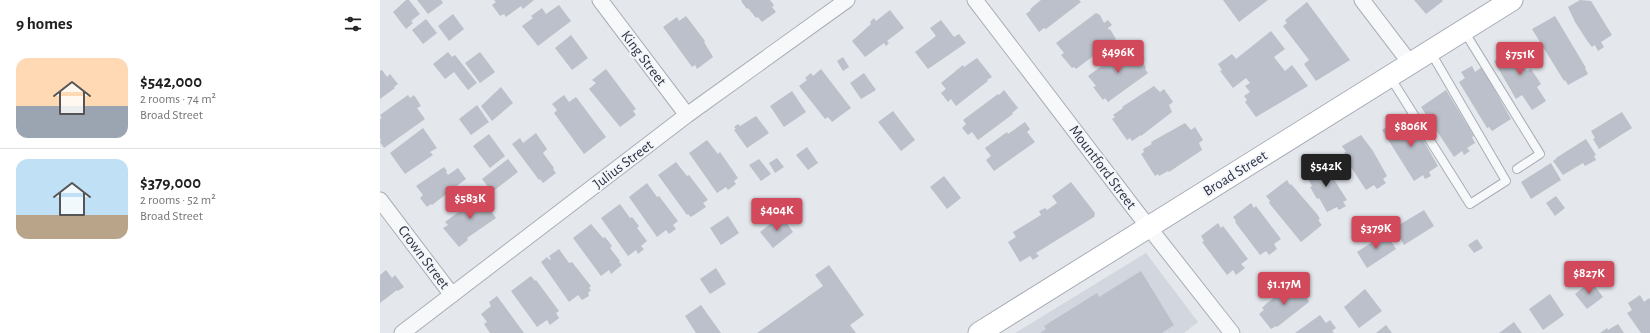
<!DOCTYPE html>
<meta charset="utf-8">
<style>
:root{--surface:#fff;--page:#f6f6f6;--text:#222;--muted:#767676;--line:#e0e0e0;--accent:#d1495b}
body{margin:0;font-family:"Alegreya Sans",sans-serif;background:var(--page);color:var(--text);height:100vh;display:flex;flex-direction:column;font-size:15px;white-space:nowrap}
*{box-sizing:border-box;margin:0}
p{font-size:13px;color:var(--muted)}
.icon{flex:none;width:22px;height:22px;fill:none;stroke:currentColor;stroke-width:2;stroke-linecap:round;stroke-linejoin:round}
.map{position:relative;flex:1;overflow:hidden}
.panel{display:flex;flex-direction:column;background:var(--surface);width:380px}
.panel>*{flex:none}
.price{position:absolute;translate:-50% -34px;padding:0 9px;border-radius:4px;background:var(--accent);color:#fff;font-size:13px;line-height:26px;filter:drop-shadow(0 1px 2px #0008)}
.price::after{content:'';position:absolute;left:50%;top:24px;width:12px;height:9px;margin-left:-6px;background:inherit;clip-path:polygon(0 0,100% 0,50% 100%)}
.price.current{background:#222;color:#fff}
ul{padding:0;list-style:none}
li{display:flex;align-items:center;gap:12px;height:100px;padding:0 16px}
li+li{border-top:1px solid var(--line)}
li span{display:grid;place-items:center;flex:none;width:112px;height:80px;border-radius:12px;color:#555}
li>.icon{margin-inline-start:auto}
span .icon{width:48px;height:48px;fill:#fffc;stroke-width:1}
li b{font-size:17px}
h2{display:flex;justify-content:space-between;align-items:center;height:48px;padding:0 16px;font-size:17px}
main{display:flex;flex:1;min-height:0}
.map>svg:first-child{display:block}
</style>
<main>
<section class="panel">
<h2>9 homes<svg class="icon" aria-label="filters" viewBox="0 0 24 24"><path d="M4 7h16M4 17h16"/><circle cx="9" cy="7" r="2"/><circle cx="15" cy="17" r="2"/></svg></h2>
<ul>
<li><span style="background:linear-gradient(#ffd9b3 60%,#9aa5b1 0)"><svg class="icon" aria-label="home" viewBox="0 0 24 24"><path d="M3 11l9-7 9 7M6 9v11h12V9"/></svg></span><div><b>$542,000</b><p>2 rooms · 74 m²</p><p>Broad Street</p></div></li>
<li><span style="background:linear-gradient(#bfe0f5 70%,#b9a48a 0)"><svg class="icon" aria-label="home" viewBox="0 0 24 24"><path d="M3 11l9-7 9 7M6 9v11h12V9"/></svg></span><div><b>$379,000</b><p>2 rooms · 52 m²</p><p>Broad Street</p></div></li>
</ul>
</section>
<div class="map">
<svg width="1270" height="333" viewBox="0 0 1270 333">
<rect width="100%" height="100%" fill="#e4e7ec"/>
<!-- built -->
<path fill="#d2d6de" d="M766,253L818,322L804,333H635Z"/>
<!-- building -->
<path fill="#bbc0ca" d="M26,0H29L40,14L31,21L33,23L26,29L13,12Z
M37,0H61L63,3L48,14Z
M114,0H154L143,9L141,6L126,17L124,14L120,16L112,5L116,2Z
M362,0H390L394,5L392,7L396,12L382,22L378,17L376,18L368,8L367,9L361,1Z
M661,0H699L701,2L666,29L664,28L659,32L646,14L651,10L650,9Z
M843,0H888L859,22Z
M1034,0H1062L1063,1L1046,14Z
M1200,0L1211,1L1232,35L1221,42L1224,47L1218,51L1215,45L1212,47L1208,42L1195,22L1188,7Z
M927,2L970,60L936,81L924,64L929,60L903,26L907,23L905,20Z
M179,5L191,21L158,46L142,26L153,18L151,16L162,8L166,14Z
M510,10L524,28L507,41L509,43L506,46L504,43L485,57L472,41L491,24L490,22L494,18L496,21Z
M716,13L720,15L724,23L728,20L732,25L728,28L729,30L730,29L736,39L696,69L694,67L692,68L681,55L684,53L676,43Z
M73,14L84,29L69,41L58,26Z
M306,16L325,41L324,42L333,57L317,69L315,65L312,67L283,27L297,17L299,21Z
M1175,16L1206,68H1205L1208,74L1188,85L1185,80L1184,81L1152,29Z
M46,19L57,33L43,44L32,30Z
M561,20L574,37L579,34L586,43L548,69L535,52L556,36L550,28Z
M891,31L905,49L894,57L905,71L912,65L928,86L876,117L865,102L867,100L864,96L870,92L865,86L870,83L866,78L853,88L840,71L842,70L838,64L852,54L856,59Z
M191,35L208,58L192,70L175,48Z
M1143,43L1152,58L1142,64L1147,71L1151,69L1161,84L1157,87L1166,101L1152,110L1142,95L1136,99L1114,61L1120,58L1118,53L1125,49L1126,48L1129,52Z
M749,46L751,50L753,49L757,57L761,54L765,59L760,62H763L766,68L765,69L768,73L728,102L725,98L723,100L713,87L716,86L708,76Z
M68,52L72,57L75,55L97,83L88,90L74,72L65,79L53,64Z
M100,52L115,72L100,83L85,63Z
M463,57L469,67L463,71L457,61Z
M597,58L612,77L607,80L608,81L576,106L571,99L568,102L561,93L566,89L561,83L583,65L584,67Z
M1092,66L1095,72L1102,67L1131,119L1112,131L1109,127L1107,128L1079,82L1085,78L1081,72Z
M226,69L256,109L253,111L256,115L240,127L209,89L216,83L212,80Z
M441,69L471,108L452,122L448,117L445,119L419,86L427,80L425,78L431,73L433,76Z
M2,70L7,77L10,74L18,84L14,87L15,88L0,99V71Z
M484,73L496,90L481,99L470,83Z
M774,86L780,92L784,89L793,102L789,105L792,112L761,136V135L752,141L750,138L747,140L732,119L735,117L733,115L743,108L742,107Z
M121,87L133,103L112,121L101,106Z
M624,90L638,108L632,113L633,114L598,140L592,132L588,135L582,128L586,124L583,120L618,94L619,95Z
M1066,90L1094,136L1092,137L1095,143L1087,148L1090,151L1084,155L1082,151L1074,157L1041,107Z
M412,91L426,112L404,127L390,106Z
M28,95L30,98L34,95L41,106L37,108L45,119L4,148L0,142L1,140L0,138V119L2,118L0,115Z
M184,95L189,102L196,97L226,137L204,154L174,113L177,110L172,104Z
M97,105L109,122L91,135L79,119Z
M513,111L535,140L521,151L498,122Z
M1242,112L1252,128L1219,149L1213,139L1215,138L1211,131Z
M1028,114L1058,166L1049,172L1051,176L1045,179L1043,175L1034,181L1002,130Z
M376,116L389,133L367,148L354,130L356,129L354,127L358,124L360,126Z
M645,122L650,129L647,132L655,142L614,171L606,160L611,156L605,148L627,132L628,134Z
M805,123L811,130L815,127L823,140L819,143L822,150L789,172L788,171L779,176L778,174L775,176L761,154L764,152L763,149L772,144L771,142Z
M43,128L57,148L50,152L53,155L25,174L10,153Z
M156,133L167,149L163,153L174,168L173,169L176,173L163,183L160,179L159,180L132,144L140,138L143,143Z
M109,134L125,156L110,168L93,146Z
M981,135L993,151L1007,176L1003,179L1006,183L997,189L994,185L986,190L969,164L971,163L964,153L966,152L962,146Z
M1206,139L1216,155L1214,156L1216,160L1205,166L1203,163L1183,175L1173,161L1176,159V158Z
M327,140L338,154L340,152L358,178L354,181L356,184L348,190L346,187L337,193L309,153Z
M427,147L438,163L428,170L416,155Z
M397,158L404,167L395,173L389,163Z
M128,159L138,172L112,192L102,179Z
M379,159L391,174L381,181L369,165Z
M296,162L307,176L309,175L328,200L323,203L326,207L311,217L308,214L307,215L278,175Z
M943,162L967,200L963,202L966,206L959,210L957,207L947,212L939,198L937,199L930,187L932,186L925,173Z
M1171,163L1181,180L1151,199L1141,182Z
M64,167L67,171L66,172L68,175L78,168L86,179L52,205L51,204L47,207L40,198L43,195L36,186Z
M564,176L581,198L567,209L550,187Z
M907,180L910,185L911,184L937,214L940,219L938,220L942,225L921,242L889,203L890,201L886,196Z
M691,182L715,213L714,217L656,253L659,256L653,260L650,256L640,262L628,242L636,237L633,232L661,215L659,211L665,208L667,210L677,203L672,196Z
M267,183L277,197L279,196L298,221L293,225L296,229L289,234L286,230L277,237L249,197Z
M105,192L114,208L111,211L116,218L87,238L88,240L79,247L63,228L68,225L65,222Z
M1176,196L1185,208L1175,216L1166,203Z
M871,203L874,208L876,206L901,239L894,244L897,249L889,255L886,251L880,255L855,222L856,221L853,217Z
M240,204L250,218L252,217L259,226L257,228L267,241L261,246L264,249L258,254L256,250L248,256L221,218Z
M1044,210L1054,226L1024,245L1014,228Z
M401,215L413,232L393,248L380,232Z
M348,216L359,233L341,245L330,228Z
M838,223L841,228L843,226L868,259L861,264L865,268L856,275L853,270L847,275L822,242L824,241L821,236Z
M211,224L223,238L225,237L232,246L230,248L240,261L239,262L242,265L231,274L229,270L221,276L193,238Z
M1006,233L1016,249L987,268L977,252Z
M1097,239L1103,248L1094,253L1088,245Z
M179,249L189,263L192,262L211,286L209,288L211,290L208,293L209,296L202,300L198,295L189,302L161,262L167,257L170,260L171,259L169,256Z
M449,265L484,315L470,325L476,333H377L443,286L435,275Z
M336,268L346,284L330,294L320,279Z
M6,270L12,278L15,275L24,287L18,291L17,290L0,303V275Z
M761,271L794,325L782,333H660L666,329L664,326L717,293L719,297Z
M151,276L155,281L156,280L179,311L176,313L179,318L170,325L167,320L157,327L131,291Z
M1211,281L1223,297L1207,309L1195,294Z
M915,283L921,291L924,288L930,296L927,298L929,302L897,327L896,326L891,329L879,314L884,310L882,308L887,303Z
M985,289L1002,311L979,328L964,307Z
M1170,294L1184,315L1163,330L1149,309Z
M1260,295L1264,302L1269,298L1270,300V333H1261L1247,313L1252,310L1248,303Z
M117,296L144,333H110L104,324L107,322L101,314L111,306L109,302Z
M321,305L341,333H316L305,316Z
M940,315L946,323L950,320L956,328L952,331L954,333H915Z
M1134,322L1142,333H1119Z
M1238,324L1244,333H1220L1227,328L1228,330Z
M1006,325L1012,333H996Z"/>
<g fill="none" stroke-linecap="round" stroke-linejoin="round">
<!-- lane casing -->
<g stroke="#a9aeb7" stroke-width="10">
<path id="lane" d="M1084,31L1160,154L1137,169
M1010,77L1090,204L1126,181L1050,51"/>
</g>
<!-- street casing -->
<g stroke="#a9aeb7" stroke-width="17">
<path id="street" d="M220,0L307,115
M595,0L756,211L852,333
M982,0L1030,63
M0,200L72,295
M22,333L307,115L467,0"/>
</g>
<!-- secondary casing -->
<g stroke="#a9aeb7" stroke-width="23">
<path id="secondary" d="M599,333L1132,0"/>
</g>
<!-- lane -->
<use href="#lane" stroke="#f7f8fa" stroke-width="8"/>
<!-- street -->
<use href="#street" stroke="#f7f8fa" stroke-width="15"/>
<!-- secondary -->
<use href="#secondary" stroke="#fff" stroke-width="21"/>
</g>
<g text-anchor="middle" stroke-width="4" stroke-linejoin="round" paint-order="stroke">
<!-- street labels -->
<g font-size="15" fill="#2b3445" stroke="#f4f6f9">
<text transform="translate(264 58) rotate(53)" y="5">King Street</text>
<text transform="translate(243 164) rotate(-37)" y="5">Julius Street</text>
<text transform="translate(723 167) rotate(53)" y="5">Mountford Street</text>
<text transform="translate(855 173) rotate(-32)" y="5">Broad Street</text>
<text transform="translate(44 257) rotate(53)" y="5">Crown Street</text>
</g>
</g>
</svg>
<b class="price" style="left:738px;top:74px">$496K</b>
<b class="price" style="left:1140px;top:76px">$751K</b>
<b class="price" style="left:1031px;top:148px">$806K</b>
<b class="price current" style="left:946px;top:188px">$542K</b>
<b class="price" style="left:90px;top:220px">$583K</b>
<b class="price" style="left:397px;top:232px">$404K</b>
<b class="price" style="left:996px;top:250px">$379K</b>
<b class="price" style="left:1209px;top:295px">$827K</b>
<b class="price" style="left:904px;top:306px">$1.17M</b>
</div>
</main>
